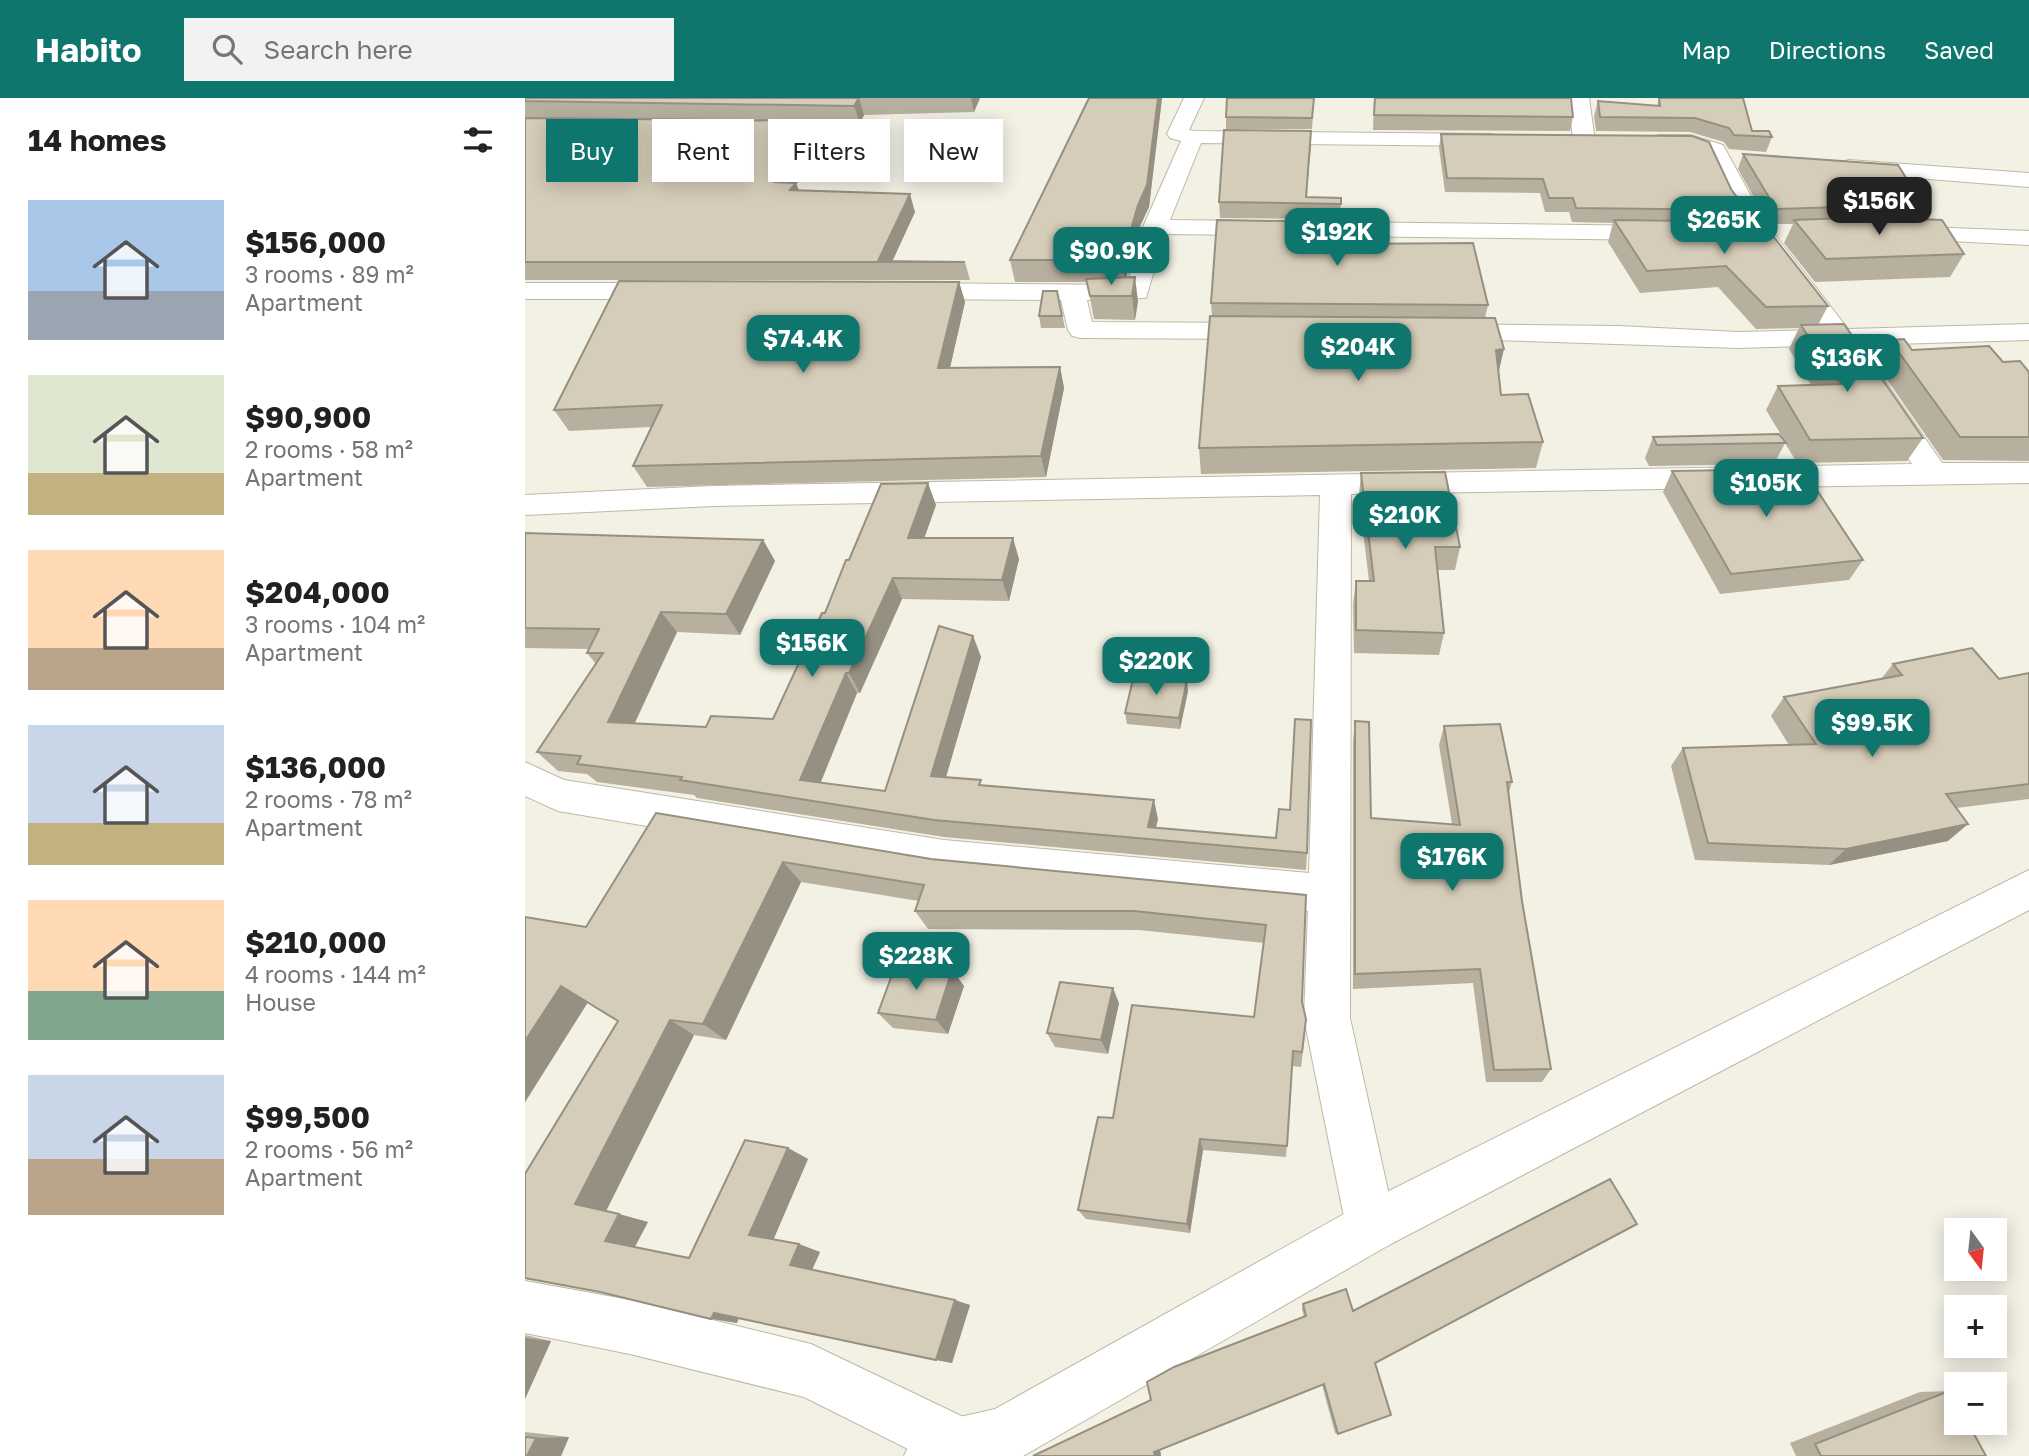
<!DOCTYPE html>
<meta charset="utf-8">
<style>
:root{--surface:#fff;--page:#f2f2f2;--text:#202124;--muted:#757577;--accent:#0f766e}
body{margin:0;font-family:"Golos Text",sans-serif;background:var(--page);color:var(--text);height:100vh;display:flex;flex-direction:column;font-size:26px;white-space:nowrap}
*{box-sizing:border-box;margin:0}
p{font-size:23px;color:var(--muted)}
.icon{flex:none;width:38px;height:38px;fill:none;stroke:currentColor;stroke-width:2;stroke-linecap:round;stroke-linejoin:round}
.map{position:relative;flex:1;overflow:hidden}
.details{display:flex;flex-direction:column;background:var(--surface);width:525px}
.details>*{flex:none}
.banner{position:absolute;left:21px;top:21px;width:665px;height:63px;display:flex;gap:14px}
.needle{width:46px;rotate:165deg}
.buttons{position:absolute;left:1419px;top:1120px;display:grid;gap:14px}
.buttons a{display:grid;place-items:center;width:63px;height:63px;border-radius:0px;background:var(--surface);box-shadow:0 4px 18px #0003;font-size:35px}
.price{position:absolute;translate:-50% -60px;padding:0 16px;border-radius:14px;background:var(--accent);color:#fff;font-size:23px;line-height:46px;filter:drop-shadow(0 2px 4px #0008)}
.price::after{content:'';position:absolute;left:50%;top:42px;width:21px;height:16px;margin-left:-10px;background:inherit;clip-path:polygon(0 0,100% 0,50% 100%)}
.price.on{background:#222;color:#fff}
ul{padding:0;list-style:none}
li{display:flex;align-items:center;gap:21px;height:175px;padding:0 28px}
li span{display:grid;place-items:center;flex:none;width:196px;height:140px;border-radius:0px;color:#555}
li>.icon{margin-inline-start:auto}
span .icon{width:84px;height:84px;fill:#fffc;stroke-width:1}
li b{font-size:30px}
h2{display:flex;justify-content:space-between;align-items:center;height:84px;padding:0 28px;font-size:30px}
.chip{padding:0 24px;border-radius:0px;background:var(--surface);box-shadow:0 4px 18px #0003;font-size:24px;line-height:63px}
.chip.on{background:var(--accent);color:#fff}
header{display:flex;align-items:center;gap:42px;box-sizing:border-box;height:98px;padding:0 35px;background:var(--accent);color:#fff}
header strong{font-size:33px}
nav{display:flex;gap:38px;margin-inline-start:auto;font-size:24px}
.search{width:490px;height:63px;background:var(--page);display:flex;align-items:center;gap:18px;box-sizing:border-box;padding:0 24px;border-radius:0px;color:var(--muted);font-size:26px}
main{display:flex;flex:1;min-height:0}
.map>svg:first-child{display:block}
</style>
<header>
<strong>Habito</strong>
<div class="search"><svg class="icon" aria-label="search" viewBox="0 0 24 24"><circle cx="10" cy="10" r="6"/><path d="M15 15l6 6"/></svg>Search here</div>
<nav><a>Map</a><a>Directions</a><a>Saved</a></nav>
</header>
<main>
<section class="details">
<h2>14 homes<svg class="icon" aria-label="filters" viewBox="0 0 24 24"><path d="M4 7h16M4 17h16"/><circle cx="9" cy="7" r="2"/><circle cx="15" cy="17" r="2"/></svg></h2>
<ul>
<li><span style="background:linear-gradient(#a9c7e8 65%,#9aa5b1 0)"><svg class="icon" aria-label="home" viewBox="0 0 24 24"><path d="M3 11l9-7 9 7M6 9v11h12V9"/></svg></span><div><b>$156,000</b><p>3 rooms · 89 m²</p><p>Apartment</p></div></li>
<li><span style="background:linear-gradient(#dfe7d0 70%,#c2b280 0)"><svg class="icon" aria-label="home" viewBox="0 0 24 24"><path d="M3 11l9-7 9 7M6 9v11h12V9"/></svg></span><div><b>$90,900</b><p>2 rooms · 58 m²</p><p>Apartment</p></div></li>
<li><span style="background:linear-gradient(#ffd9b3 70%,#b9a48a 0)"><svg class="icon" aria-label="home" viewBox="0 0 24 24"><path d="M3 11l9-7 9 7M6 9v11h12V9"/></svg></span><div><b>$204,000</b><p>3 rooms · 104 m²</p><p>Apartment</p></div></li>
<li><span style="background:linear-gradient(#c9d6e8 70%,#c2b280 0)"><svg class="icon" aria-label="home" viewBox="0 0 24 24"><path d="M3 11l9-7 9 7M6 9v11h12V9"/></svg></span><div><b>$136,000</b><p>2 rooms · 78 m²</p><p>Apartment</p></div></li>
<li><span style="background:linear-gradient(#ffd9b3 65%,#7fa58c 0)"><svg class="icon" aria-label="home" viewBox="0 0 24 24"><path d="M3 11l9-7 9 7M6 9v11h12V9"/></svg></span><div><b>$210,000</b><p>4 rooms · 144 m²</p><p>House</p></div></li>
<li><span style="background:linear-gradient(#c9d6e8 60%,#b9a48a 0)"><svg class="icon" aria-label="home" viewBox="0 0 24 24"><path d="M3 11l9-7 9 7M6 9v11h12V9"/></svg></span><div><b>$99,500</b><p>2 rooms · 56 m²</p><p>Apartment</p></div></li>
</ul>
</section>
<div class="map">
<svg width="1504" height="1358" viewBox="0 0 1504 1358">
<rect width="100%" height="100%" fill="#f3f0e4"/>
<g fill="none" stroke-linecap="round" stroke-linejoin="round">
<!-- minor casing -->
<g stroke="#beb9a6" stroke-width="2">
<path id="minor" d="M659,0H679L664,32L668,33L966,36L973,38L977,42L973,46L966,48L676,45L645,122L1139,128L1147,130L1151,135L1147,140L1139,142L640,136L621,200L562,202L567,224L735,225L744,227L748,233L744,239L735,241L556,240L547,238L543,232L536,202L383,201L374,198L370,193L374,188L383,185L602,187L618,129L656,43L645,40L642,36Z
M1044,0H1064L1070,43L1066,47H1052L1048,43Z
M251,24L330,26L337,28L340,32L337,36L330,38L244,34L241,30L244,26Z
M1134,37H1165L1198,47L1240,124L1323,231L1504,226V242L1335,247L1417,365H1504V385L826,396L825,920L871,1129L864,1147L846,1154L828,1147L821,1129L779,920L783,813L419,778L33,713L0,698V664L39,682L419,742L784,775L795,397L188,408L0,417V397L188,388L1387,366L1308,247L1213,250L912,240L908,234L912,228L921,226L1093,228L1213,234L1297,232C1255,175 1209,122 1181,56L1163,49L1127,47L1123,43L1127,39Z
M1324,62L1504,75V89L1316,74L1313,69L1316,64Z
M1374,128L1504,133V147L1366,140L1362,135L1366,130Z
M0,185H141L150,188L154,193L150,198L141,201H0Z
M0,1183L105,1202L286,1246L455,1327L463,1347L459,1358H397L279,1299L105,1256L0,1235Z"/>
</g>
<!-- tertiary casing -->
<g stroke="#beb9a6" stroke-width="2">
<path id="tertiary" d="M1504,772V812L864,1147L498,1358H379L388,1338L435,1319L470,1311L828,1111Z"/>
</g>
<!-- minor -->
<use href="#minor" fill="#fff" fill-rule="evenodd"/>
<!-- tertiary -->
<use href="#tertiary" fill="#fff" fill-rule="evenodd"/>
</g>
<!-- wall -->
<path fill="#b7b09f" d="M0,0H455L449,14L339,17L335,25L301,24L306,40L270,85L274,93L390,114L367,163L440,164L445,182H0Z
M564,0H637L624,109L615,128L601,180L613,203L610,222L569,221L562,184H490L485,162Z
M789,0L787,31H701V19Z
M849,0H1046L1048,19L1045,33L848,32Z
M1134,0H1218L1227,33L1247,39L1241,54L1204,51L1199,44L1165,34L1071,33L1069,18L1073,3L1132,8Z
M786,33L782,99L816,100L815,121L695,120L694,104Z
M916,36L1206,91L1221,112L1216,124L1303,208L1293,227L1398,340L1382,363L1272,365L1260,345L1249,366L1124,368L1120,360L1128,339L1258,340L1241,312L1253,288L1286,287L1264,251L1274,230L1231,231L1193,189L1115,195L1083,144L1088,125L1047,124L1044,114H1020L1015,95L920,94L914,50Z
M1218,56L1400,110L1395,121L1439,156L1425,179L1290,184L1259,145L1268,126H1244L1213,71Z
M815,131L821,146L963,207L960,220L974,276L976,297L1018,344L1011,370L676,376L674,350L687,218L686,205Z
M434,184L440,204L425,270L535,269L539,290L521,379L122,389L108,368L126,329L44,333L29,312Z
M532,193L540,230H516L514,218Z
M1365,242L1387,252L1478,264L1504,274V363L1418,362L1351,266Z
M1147,373L1338,462L1324,482L1195,496L1138,394Z
M836,375L935,449L930,472H913L919,535L914,557L829,555L828,506L831,483H844L834,398Z
M411,407L399,440L494,461L484,503L377,501L335,595H332L295,685L360,693L448,538L456,559L421,679L458,687L633,721L631,729L782,755L781,772L419,739L172,700L169,697L72,684L62,676L33,673L12,654L71,566L62,555L64,551L0,550V435L238,442L250,463L215,537L152,534L110,625L181,629L248,621L324,462Z
M1368,566L1474,581L1504,575V701L1431,710L1423,743L1304,767L1170,762L1146,668L1158,650L1264,647L1246,618L1259,599L1356,581Z
M663,593L655,631L602,626L600,615Z
M830,623L846,720L927,726L914,647L919,628L987,684L984,694L997,803L1026,971L1017,984H961L948,885L828,891V643Z
M131,715L406,761L781,797L777,904L780,936L776,969L767,968L761,1059L678,1052L665,1135L561,1121L553,1112L588,1020L729,919L739,845L614,832L403,831L390,813L394,803L276,784L201,942L169,937L81,1113L123,1124L110,1149L164,1160L263,1050L283,1061L248,1141L295,1154L287,1172L445,1207L427,1265L214,1220L212,1225L79,1195L0,1181V1076L93,923L63,904L0,1004V819L61,829Z
M427,872L439,888L423,936L368,930L353,915Z
M594,905L583,956L530,949L522,935Z
M778,1206L828,1213L850,1265L813,1336L810,1335L797,1287L635,1352L636,1358H508L626,1302L779,1219L777,1211Z
M0,1237L26,1243L0,1301Z
M1424,1293L1461,1358H1271L1265,1345L1395,1294Z
M0,1334L44,1339L36,1358H0Z"/>
<!-- shaded-wall -->
<path fill="#959082" d="M334,0L339,17L335,25L329,8Z
M446,0H455L449,14Z
M633,0H637L624,109L615,128L600,184L597,162Z
M300,23L306,40L257,101L250,84Z
M786,33V49L780,105Z
M271,85L278,102L265,92Z
M385,96L390,114L367,164H353Z
M610,179L613,203L610,222L607,198Z
M434,184L440,204L420,291L413,270Z
M979,251L973,277L971,252Z
M535,269L539,290L521,379L516,358Z
M403,385L411,407L392,461L383,440Z
M488,440L494,461L484,503L477,482Z
M238,442L250,463L215,537L201,516Z
M368,480L377,501L335,595L324,575Z
M136,514L152,534L101,643L83,624Z
M448,538L456,559L416,696L406,678Z
M321,575L332,595L289,701L275,682Z
M662,582L663,593L655,631L654,620Z
M629,702L633,721L628,741L623,729Z
M1443,726L1423,743L1304,767L1321,751Z
M258,764L276,784L201,942L178,926Z
M427,872L439,888L423,936L411,922Z
M36,888L63,904L0,1004V943Z
M588,890L594,905L583,956L576,942Z
M145,922L169,937L80,1115L50,1106Z
M675,1041L678,1052L665,1135L662,1126Z
M263,1050L283,1061L247,1145L224,1137Z
M94,1116L123,1124L109,1150L80,1143Z
M274,1146L295,1154L286,1174L265,1167Z
M430,1202L445,1207L427,1265L411,1262Z
M189,1215L214,1219L212,1225L186,1221Z
M0,1240L26,1243L0,1301Z
M799,1286L635,1352L636,1358H630L629,1354Z
M44,1339L36,1358H2L11,1340Z"/>
<!-- building -->
<path fill="#d5cdb9" stroke="#959082" stroke-width="2" d="M0,0H334L329,8L0,3Z
M564,0H633L622,87L613,107L597,162H485Z
M702,0H789L787,20L701,19Z
M850,0H1046L1048,19L849,17Z
M1134,0H1218L1227,33H1244L1247,39L1209,37L1204,30L1170,20L1075,19L1073,3L1135,8Z
M0,20L300,23L250,84L271,85L265,92L385,96L353,163L440,164H0Z
M699,32L786,33L781,99L816,100V106L694,104Z
M916,36L1167,38L1184,44L1206,91L1221,112L1051,110L1048,100H1024L1018,81L922,80Z
M1218,56L1373,67L1400,110L1344,108L1251,111Z
M1348,119L1417,122L1439,156L1301,161L1269,122Z
M692,122L815,124V131H820L821,146L948,145L963,207L686,205Z
M1089,122L1237,124L1303,208L1241,209L1201,168L1122,173Z
M610,179L607,198H565L561,181Z
M94,183L434,184L413,270L535,269L516,358L108,368L137,307L29,312Z
M518,193H532L537,218H514Z
M685,218L970,220L979,251L971,252L976,297L1003,296L1018,344L674,350Z
M1319,226L1398,340L1285,342L1253,288L1317,286L1304,271L1276,227Z
M1379,241L1387,252L1464,248L1478,264L1495,263L1504,274V339H1435L1365,242Z
M1254,336L1261,345L1132,347L1128,339Z
M1278,371L1338,462L1206,476L1147,373Z
M920,374L935,449H910L919,535L831,532V483H849L836,375Z
M403,385L383,440H488L477,482L368,480L324,575H321L275,682L360,693L414,528L448,538L406,678L456,682L454,687L629,702L623,729L751,740L754,711L765,712L770,621L786,622L782,755L409,722L155,682L157,679L52,666L56,658L12,654L78,555H62L74,531L0,530V435L238,442L201,516L136,514L83,624L181,629L186,618L248,621L297,515H300L321,462H324L356,386Z
M1447,550L1474,581L1504,575V686L1421,696L1443,726L1321,751L1183,745L1158,650L1291,646L1259,599L1377,577L1368,566Z
M609,577L662,582L654,620L600,615Z
M830,623L844,624L846,720L935,727L919,628L975,626L987,684H982L997,803L1026,971L969,972L955,871L830,876Z
M131,715L406,761L781,797L777,904L781,921L777,954L768,953L762,1048L675,1041L662,1126L553,1112L573,1019L588,1020L607,907L729,919L741,827L609,813H390L399,787L258,764L178,926L145,922L50,1106L94,1116L80,1143L164,1160L220,1042L263,1050L224,1137L274,1146L265,1167L430,1202L411,1262L189,1215L186,1221L75,1194L0,1180V1076L93,923L36,888L0,943V819L61,829Z
M371,866L427,872L411,922L353,915Z
M535,884L588,890L576,942L522,935Z
M1085,1081L1112,1126L850,1265L866,1317L813,1336L799,1286L629,1354L630,1358H508L626,1302L622,1284L649,1269L781,1218L778,1206L821,1191L828,1213Z
M1424,1293L1432,1305V1325H1443L1461,1358H1296L1290,1346Z
M0,1339L11,1340L2,1358H0Z"/>
</svg>
<div class="buttons">
<a><svg class="needle" viewBox="-14 -14 28 28"><path d="M0-13l5 13h-10z" fill="#e53935"/><path d="M0 13l5-13h-10z" fill="#757577"/></svg></a>
<a>+</a>
<a>−</a>
</div>
<b class="price on" style="left:1354px;top:139px">$156K</b>
<b class="price" style="left:1199px;top:158px">$265K</b>
<b class="price" style="left:812px;top:170px">$192K</b>
<b class="price" style="left:586px;top:189px">$90.9K</b>
<b class="price" style="left:278px;top:277px">$74.4K</b>
<b class="price" style="left:833px;top:285px">$204K</b>
<b class="price" style="left:1322px;top:296px">$136K</b>
<b class="price" style="left:1241px;top:421px">$105K</b>
<b class="price" style="left:880px;top:453px">$210K</b>
<b class="price" style="left:287px;top:581px">$156K</b>
<b class="price" style="left:631px;top:599px">$220K</b>
<b class="price" style="left:1347px;top:661px">$99.5K</b>
<b class="price" style="left:927px;top:795px">$176K</b>
<b class="price" style="left:391px;top:894px">$228K</b>
<div class="banner">
<a class="chip on">Buy</a>
<a class="chip">Rent</a>
<a class="chip">Filters</a>
<a class="chip">New</a>
</div>
</div>
</main>
